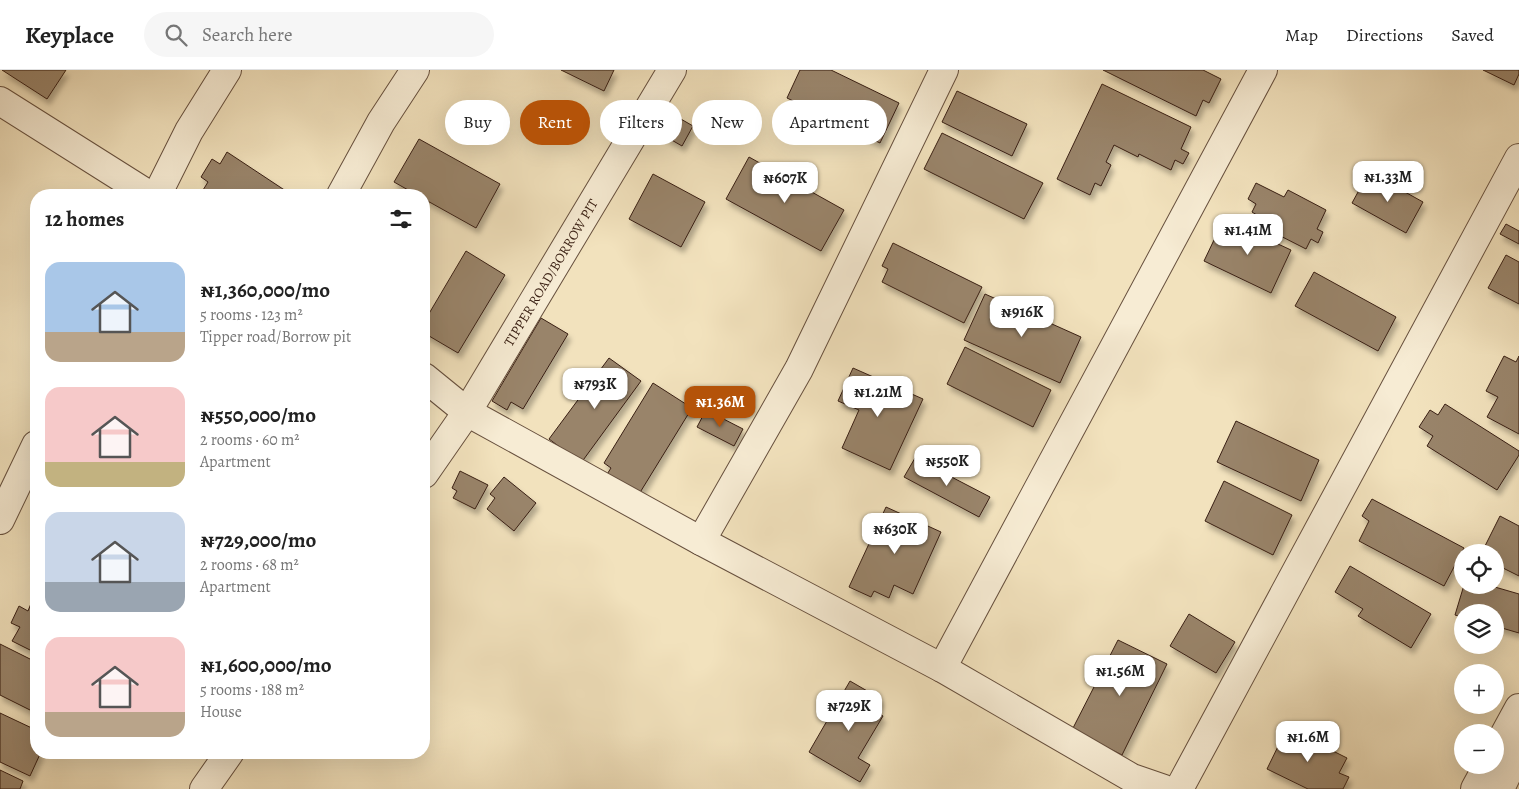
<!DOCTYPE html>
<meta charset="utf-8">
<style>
:root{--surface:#fff;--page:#f6f6f6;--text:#222;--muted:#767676;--line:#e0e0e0;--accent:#b45309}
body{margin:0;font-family:Alegreya,serif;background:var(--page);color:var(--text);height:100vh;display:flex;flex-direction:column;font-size:19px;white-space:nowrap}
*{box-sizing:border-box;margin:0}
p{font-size:16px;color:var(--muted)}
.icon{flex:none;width:28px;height:28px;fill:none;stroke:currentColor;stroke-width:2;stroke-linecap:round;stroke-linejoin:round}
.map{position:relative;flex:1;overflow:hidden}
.drawer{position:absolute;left:30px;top:119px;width:400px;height:570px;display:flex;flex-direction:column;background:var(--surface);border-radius:20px;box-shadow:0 5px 20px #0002}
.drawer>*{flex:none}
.banner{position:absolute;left:445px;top:30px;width:475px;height:45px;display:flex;gap:10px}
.tools{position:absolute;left:1454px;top:474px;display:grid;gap:10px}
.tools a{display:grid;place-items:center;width:50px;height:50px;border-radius:50%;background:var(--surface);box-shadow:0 5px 20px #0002;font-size:25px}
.price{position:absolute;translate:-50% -42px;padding:0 11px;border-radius:10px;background:#fff;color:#222;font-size:16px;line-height:32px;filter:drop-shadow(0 1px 2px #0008)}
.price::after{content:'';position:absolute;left:50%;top:30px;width:15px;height:11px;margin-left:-8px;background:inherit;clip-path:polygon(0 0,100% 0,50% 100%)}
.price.on{background:var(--accent);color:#fff}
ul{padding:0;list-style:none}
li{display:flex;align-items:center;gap:15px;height:125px;padding:0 15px}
li span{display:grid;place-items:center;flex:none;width:140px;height:100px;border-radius:15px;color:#555}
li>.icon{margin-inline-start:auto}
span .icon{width:60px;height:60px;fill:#fffc;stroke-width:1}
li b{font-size:21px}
h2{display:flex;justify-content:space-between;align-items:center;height:60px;padding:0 15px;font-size:21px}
.chip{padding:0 18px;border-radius:22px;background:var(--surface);box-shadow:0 5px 20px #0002;font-size:18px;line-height:45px}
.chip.on{background:var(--accent);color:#fff}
header{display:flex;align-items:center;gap:30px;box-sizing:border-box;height:70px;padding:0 25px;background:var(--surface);border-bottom:1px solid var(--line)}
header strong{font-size:24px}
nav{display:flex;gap:28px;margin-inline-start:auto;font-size:18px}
.search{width:350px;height:45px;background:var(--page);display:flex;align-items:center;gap:12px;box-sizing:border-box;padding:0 18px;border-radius:28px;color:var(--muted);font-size:19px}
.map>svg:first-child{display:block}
</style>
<header>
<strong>Keyplace</strong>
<div class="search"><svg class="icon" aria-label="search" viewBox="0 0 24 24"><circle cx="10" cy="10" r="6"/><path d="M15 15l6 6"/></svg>Search here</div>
<nav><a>Map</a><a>Directions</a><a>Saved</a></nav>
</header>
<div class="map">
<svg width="1519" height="719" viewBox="0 0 1519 719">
<defs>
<filter id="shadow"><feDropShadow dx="3" dy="5.5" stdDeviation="2.5" flood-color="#0004"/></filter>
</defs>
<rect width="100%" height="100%" fill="#f2e2bd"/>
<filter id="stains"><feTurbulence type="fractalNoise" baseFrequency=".004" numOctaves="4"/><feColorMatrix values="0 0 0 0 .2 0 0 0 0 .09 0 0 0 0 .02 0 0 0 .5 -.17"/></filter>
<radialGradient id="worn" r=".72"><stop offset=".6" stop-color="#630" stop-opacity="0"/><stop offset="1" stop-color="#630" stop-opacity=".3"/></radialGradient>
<!-- building -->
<path fill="#99846b" stroke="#391f13" filter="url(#shadow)" d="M2,0H66L47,29Z
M561,0H614L604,21Z
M800,0H831L899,33L880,73L787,28Z
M1103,0H1203L1221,9L1209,33L1203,30L1196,46Z
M1483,0H1519V4L1514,15Z
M1102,14L1191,57L1181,79L1189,83L1183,94L1175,90L1171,100L1139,84L1138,87L1114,75L1106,92L1111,95L1101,116L1095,113L1090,125L1057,109Z
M957,21L1027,54L1012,86L942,52Z
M660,37L693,56L682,76L649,57Z
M942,63L1043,113L1024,149L924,99Z
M419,69L500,114L476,158L424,129V125H417L394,112Z
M227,82L292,125H211L203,120L208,112L201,107L212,89L220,94Z
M749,87L844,140L821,181L726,129Z
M1369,102L1423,132L1406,163L1352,133Z
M653,104L705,132L681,177L629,149Z
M1256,113L1284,127L1288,120L1326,140L1317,159L1323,162L1318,173L1311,169L1306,179L1257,154L1260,147L1252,142L1256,134L1248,129Z
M1224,149L1291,180L1271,223L1204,191Z
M1506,154L1519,161V174L1500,164Z
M893,173L982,217L964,253L882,212L888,199L882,196Z
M466,181L505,205L458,283L424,263V252Z
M1506,185L1519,192V234L1488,218Z
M1314,202L1396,247L1378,281L1295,236Z
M985,224L1081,267L1060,313L964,270Z
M541,248L568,264L523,339L511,332L507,340L492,331Z
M965,277L1051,320L1033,357L947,314Z
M1504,286L1516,292L1519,286V364L1487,347L1498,327L1486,321Z
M609,288L641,311L581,393L549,369Z
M853,298L923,329L890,400L842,378L859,340L838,331Z
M653,313L692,338L636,429L604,409L611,398L604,393Z
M1445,334L1519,381V385L1497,420L1427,376L1433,366L1419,357L1430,340L1438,345Z
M706,340L743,359L734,376L697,357Z
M1236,351L1319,390L1301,431L1217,392Z
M915,388L990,427L979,447L904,407Z
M460,401L488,415L475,439L453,428L457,421L452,418Z
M504,407L536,433L514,461L487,439L495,428L490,424Z
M1224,411L1292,445L1273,485L1205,451Z
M1372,429L1464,478L1444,516L1359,471L1369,451L1362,446Z
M886,437L941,462L913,524L894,515L889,528L874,521L871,527L849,517Z
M1500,446L1519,456V506L1495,494V482H1482Z
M1350,496L1431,544L1411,578L1358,546L1363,539L1335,522Z
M1464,515H1488L1519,524V563L1495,556V542H1462V547L1455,545Z
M32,531L36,533V583L12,571L20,557L11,553L19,536L28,541Z
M1189,544L1235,572L1216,603L1170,576Z
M1118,570L1167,594L1122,685L1072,660Z
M0,574L36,592V643L0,625Z
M850,611L881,629L875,641L883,646L858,688L870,695L860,712L809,682Z
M0,643L36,660V682H41L30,706L0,692Z
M1287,658L1347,688L1339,703L1349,707L1343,719H1308L1267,699Z
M0,700L23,711L20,719H0Z"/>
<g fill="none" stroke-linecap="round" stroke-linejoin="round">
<!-- minor casing -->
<g stroke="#67503e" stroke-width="30">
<g id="minor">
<path d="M0,31L149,125"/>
<path d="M157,125L189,61L227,0"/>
<path d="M341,125L381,52L415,0"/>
<path d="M424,307L467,342L701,471L942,598L1132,708L1164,719"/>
<path id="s1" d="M424,404L467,342L672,0"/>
<path d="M0,450L36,375"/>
<path d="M701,471L799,299L944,0"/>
<path d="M942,598L1263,0"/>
<path d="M1495,682L1519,638"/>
<path d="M204,719L230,682"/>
<path d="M1179,719L1519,88"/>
<path d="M1475,719L1488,695"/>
<path d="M1500,719L1519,679"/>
</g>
</g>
<!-- minor -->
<use href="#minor" stroke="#f7ecd4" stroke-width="28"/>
</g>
<g text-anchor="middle" stroke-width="5" stroke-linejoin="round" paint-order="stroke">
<!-- street labels -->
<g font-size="14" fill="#391f13" stroke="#f7ecd4">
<text dy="5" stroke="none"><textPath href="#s1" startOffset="238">TIPPER ROAD/BORROW PIT</textPath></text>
</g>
</g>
<rect width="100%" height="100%" filter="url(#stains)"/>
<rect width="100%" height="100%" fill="url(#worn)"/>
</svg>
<div class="tools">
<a><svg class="icon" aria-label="locate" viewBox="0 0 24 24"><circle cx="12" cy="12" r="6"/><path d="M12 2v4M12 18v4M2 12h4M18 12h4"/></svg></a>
<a><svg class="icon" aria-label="layers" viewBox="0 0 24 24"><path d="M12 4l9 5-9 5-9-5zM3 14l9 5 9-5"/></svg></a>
<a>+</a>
<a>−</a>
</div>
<b class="price" style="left:1388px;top:133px">₦1.33M</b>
<b class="price" style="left:785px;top:134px">₦607K</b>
<b class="price" style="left:1248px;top:186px">₦1.41M</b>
<b class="price" style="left:1022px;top:268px">₦916K</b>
<b class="price" style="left:595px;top:340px">₦793K</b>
<b class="price" style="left:878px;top:348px">₦1.21M</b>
<b class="price on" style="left:720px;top:358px">₦1.36M</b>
<b class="price" style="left:947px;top:417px">₦550K</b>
<b class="price" style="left:895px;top:485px">₦630K</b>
<b class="price" style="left:1120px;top:627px">₦1.56M</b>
<b class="price" style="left:849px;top:662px">₦729K</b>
<b class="price" style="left:1308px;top:693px">₦1.6M</b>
<div class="banner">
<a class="chip">Buy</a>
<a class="chip on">Rent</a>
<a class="chip">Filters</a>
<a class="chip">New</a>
<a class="chip">Apartment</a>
</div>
<section class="drawer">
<h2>12 homes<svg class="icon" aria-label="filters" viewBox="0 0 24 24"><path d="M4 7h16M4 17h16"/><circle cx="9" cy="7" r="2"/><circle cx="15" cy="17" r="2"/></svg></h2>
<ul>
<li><span style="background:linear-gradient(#a9c7e8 70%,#b9a48a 0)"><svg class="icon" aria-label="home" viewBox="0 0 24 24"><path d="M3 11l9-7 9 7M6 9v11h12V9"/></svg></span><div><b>₦1,360,000/mo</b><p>5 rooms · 123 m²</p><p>Tipper road/Borrow pit</p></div></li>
<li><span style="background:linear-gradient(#f6c9c9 75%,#c2b280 0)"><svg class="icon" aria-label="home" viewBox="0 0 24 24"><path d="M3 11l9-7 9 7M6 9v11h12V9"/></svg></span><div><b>₦550,000/mo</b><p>2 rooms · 60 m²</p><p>Apartment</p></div></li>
<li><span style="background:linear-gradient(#c9d6e8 70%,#9aa5b1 0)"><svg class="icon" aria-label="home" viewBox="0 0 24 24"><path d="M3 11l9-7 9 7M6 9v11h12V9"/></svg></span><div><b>₦729,000/mo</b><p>2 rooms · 68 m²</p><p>Apartment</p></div></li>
<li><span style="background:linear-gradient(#f6c9c9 75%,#b9a48a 0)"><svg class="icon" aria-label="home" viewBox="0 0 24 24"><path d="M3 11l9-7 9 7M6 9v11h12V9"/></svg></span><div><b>₦1,600,000/mo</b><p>5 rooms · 188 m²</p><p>House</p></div></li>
</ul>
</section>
</div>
